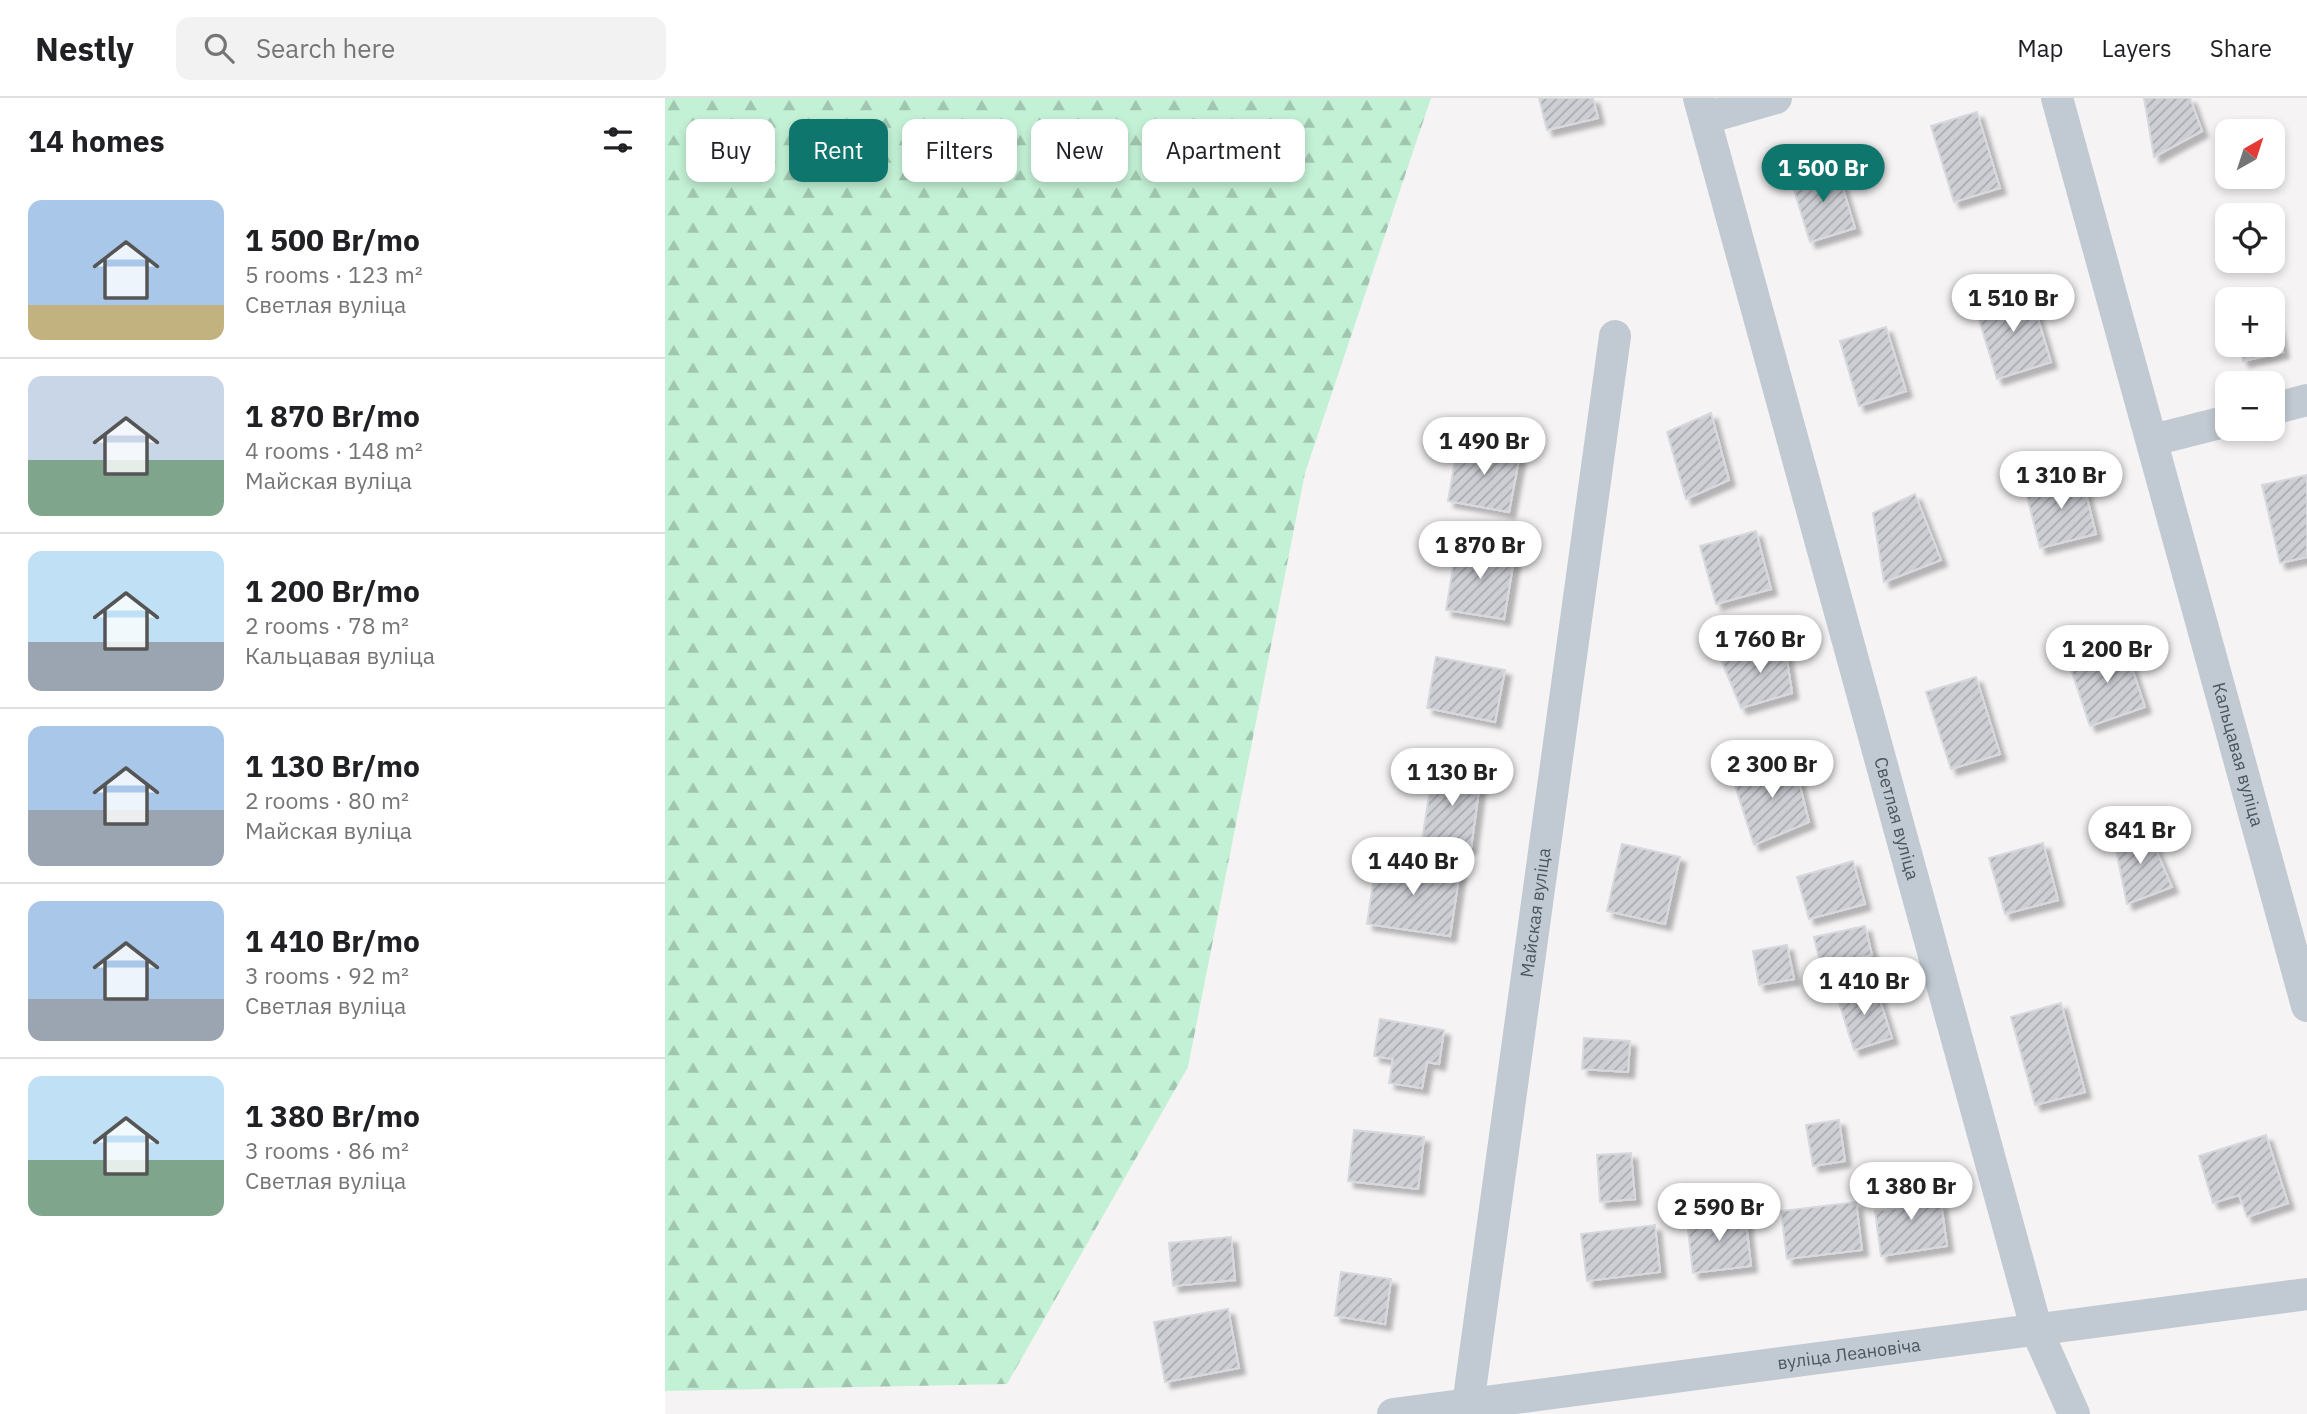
<!DOCTYPE html>
<meta charset="utf-8">
<style>
:root{--surface:#fff;--page:#f2f2f2;--text:#202124;--muted:#757577;--line:#e0e0e0;--accent:#0f766e}
body{margin:0;font-family:"IBM Plex Sans",sans-serif;background:var(--page);color:var(--text);height:100vh;display:flex;flex-direction:column;font-size:26px;white-space:nowrap}
*{box-sizing:border-box;margin:0}
p{font-size:23px;color:var(--muted)}
.icon{flex:none;width:38px;height:38px;fill:none;stroke:currentColor;stroke-width:2;stroke-linecap:round;stroke-linejoin:round}
.map{position:relative;flex:1;overflow:hidden}
.details{display:flex;flex-direction:column;background:var(--surface);width:665px}
.details>*{flex:none}
.guide{position:absolute;left:21px;top:21px;width:665px;height:63px;display:flex;gap:14px}
.needle{width:46px;rotate:39deg}
.buttons{position:absolute;left:1550px;top:21px;display:grid;gap:14px}
.buttons a{display:grid;place-items:center;width:70px;height:70px;border-radius:14px;background:var(--surface);box-shadow:0 4px 10px #0003;font-size:35px}
.price{position:absolute;translate:-50% -60px;padding:0 16px;border-radius:24px;background:#fff;color:#222;font-size:23px;line-height:46px;filter:drop-shadow(0 2px 4px #0008)}
.price::after{content:'';position:absolute;left:50%;top:42px;width:21px;height:16px;margin-left:-10px;background:inherit;clip-path:polygon(0 0,100% 0,50% 100%)}
.price.current{background:var(--accent);color:#fff}
ul{padding:0;list-style:none}
li{display:flex;align-items:center;gap:21px;height:175px;padding:0 28px}
li+li{border-top:2px solid var(--line)}
li span{display:grid;place-items:center;flex:none;width:196px;height:140px;border-radius:14px;color:#555}
li>.icon{margin-inline-start:auto}
span .icon{width:84px;height:84px;fill:#fffc;stroke-width:1}
li b{font-size:30px}
h2{display:flex;justify-content:space-between;align-items:center;height:84px;padding:0 28px;font-size:30px}
.pill{padding:0 24px;border-radius:14px;background:var(--surface);box-shadow:0 4px 10px #0003;font-size:24px;line-height:63px}
.pill.current{background:var(--accent);color:#fff}
header{display:flex;align-items:center;gap:42px;box-sizing:border-box;height:98px;padding:0 35px;background:var(--surface);border-bottom:2px solid var(--line)}
header strong{font-size:33px}
nav{display:flex;gap:38px;margin-inline-start:auto;font-size:24px}
.search{width:490px;height:63px;background:var(--page);display:flex;align-items:center;gap:18px;box-sizing:border-box;padding:0 24px;border-radius:14px;color:var(--muted);font-size:26px}
main{display:flex;flex:1;min-height:0}
.map>svg:first-child{display:block}
</style>
<header>
<strong>Nestly</strong>
<div class="search"><svg class="icon" aria-label="search" viewBox="0 0 24 24"><circle cx="10" cy="10" r="6"/><path d="M15 15l6 6"/></svg>Search here</div>
<nav><a>Map</a><a>Layers</a><a>Share</a></nav>
</header>
<main>
<section class="details">
<h2>14 homes<svg class="icon" aria-label="filters" viewBox="0 0 24 24"><path d="M4 7h16M4 17h16"/><circle cx="9" cy="7" r="2"/><circle cx="15" cy="17" r="2"/></svg></h2>
<ul>
<li><span style="background:linear-gradient(#a9c7e8 75%,#c2b280 0)"><svg class="icon" aria-label="home" viewBox="0 0 24 24"><path d="M3 11l9-7 9 7M6 9v11h12V9"/></svg></span><div><b>1 500 Br/mo</b><p>5 rooms · 123 m²</p><p>Светлая вуліца</p></div></li>
<li><span style="background:linear-gradient(#c9d6e8 60%,#7fa58c 0)"><svg class="icon" aria-label="home" viewBox="0 0 24 24"><path d="M3 11l9-7 9 7M6 9v11h12V9"/></svg></span><div><b>1 870 Br/mo</b><p>4 rooms · 148 m²</p><p>Майская вуліца</p></div></li>
<li><span style="background:linear-gradient(#bfe0f5 65%,#9aa5b1 0)"><svg class="icon" aria-label="home" viewBox="0 0 24 24"><path d="M3 11l9-7 9 7M6 9v11h12V9"/></svg></span><div><b>1 200 Br/mo</b><p>2 rooms · 78 m²</p><p>Кальцавая вуліца</p></div></li>
<li><span style="background:linear-gradient(#a9c7e8 60%,#9aa5b1 0)"><svg class="icon" aria-label="home" viewBox="0 0 24 24"><path d="M3 11l9-7 9 7M6 9v11h12V9"/></svg></span><div><b>1 130 Br/mo</b><p>2 rooms · 80 m²</p><p>Майская вуліца</p></div></li>
<li><span style="background:linear-gradient(#a9c7e8 70%,#9aa5b1 0)"><svg class="icon" aria-label="home" viewBox="0 0 24 24"><path d="M3 11l9-7 9 7M6 9v11h12V9"/></svg></span><div><b>1 410 Br/mo</b><p>3 rooms · 92 m²</p><p>Светлая вуліца</p></div></li>
<li><span style="background:linear-gradient(#bfe0f5 60%,#7fa58c 0)"><svg class="icon" aria-label="home" viewBox="0 0 24 24"><path d="M3 11l9-7 9 7M6 9v11h12V9"/></svg></span><div><b>1 380 Br/mo</b><p>3 rooms · 86 m²</p><p>Светлая вуліца</p></div></li>
</ul>
</section>
<div class="map">
<svg width="1642" height="1316" viewBox="0 0 1642 1316">
<defs>
<pattern id="forest-firs" width="22" height="20" patternUnits="userSpaceOnUse" patternTransform="scale(1.75)"><rect width="22" height="20" fill="#c3f1d5"/><path d="M5 1l3.5 6h-7zM16 11l3.5 6h-7z" fill="#a0c6b0"/></pattern>
<pattern id="building-hatch" width="6" height="6" patternUnits="userSpaceOnUse" patternTransform="scale(1.75)"><rect width="6" height="6" fill="#cdcfd5"/><path d="M-1 1l2-2M0 6l6-6M5 7l2-2" fill="none" stroke="#a8abb0"/></pattern>
<filter id="shadow"><feDropShadow dx="6" dy="6" stdDeviation="2" flood-color="#0004"/></filter>
</defs>
<rect width="100%" height="100%" fill="#f5f3f3"/>
<!-- forest -->
<path fill="url(#forest-firs)" d="M0,0H766L640,375L523,969L342,1286L0,1293Z"/>
<!-- building -->
<path fill="url(#building-hatch)" stroke="#d7d9de" stroke-width="2" filter="url(#shadow)" d="M874,0H928L933,20L882,32Z
M1479,0H1525L1537,33L1489,59Z
M1312,14L1335,90L1289,104L1266,28Z
M1171,68L1190,130L1145,144L1126,82Z
M1364,191L1386,264L1332,281L1310,208Z
M1608,209L1618,254L1578,263L1574,247H1608Z
M1221,229L1241,293L1194,308L1175,243Z
M1046,315L1064,382L1021,401L1002,334Z
M793,345L855,356L844,414L783,403Z
M1416,376L1431,436L1375,450L1360,390Z
M1642,377V459L1615,465L1597,387Z
M1250,396L1276,462L1219,484L1208,415Z
M1091,433L1106,491L1051,506L1035,448Z
M792,445L850,455L839,521L781,512Z
M1119,542L1127,595L1076,610L1057,564Z
M1459,547L1480,609L1425,628L1404,565Z
M771,559L840,572L830,624L762,610Z
M1311,579L1335,656L1286,671L1261,594Z
M1127,656L1144,724L1089,747L1068,681Z
M768,671L816,677L806,750L757,743Z
M1481,729L1507,789L1462,806L1449,742Z
M1378,745L1393,802L1340,816L1324,760Z
M957,746L1015,759L1000,826L942,813Z
M712,759L795,772L785,838L702,826Z
M1188,763L1200,806L1144,821L1132,779Z
M1200,828L1207,857L1156,869L1149,839Z
M1122,847L1129,881L1094,887L1088,853Z
M1210,887L1227,940L1189,952L1172,898Z
M1396,905L1420,994L1370,1007L1346,919Z
M715,921L779,932L774,966L762,964L757,990L724,985L728,961L709,958Z
M919,940L965,943L963,974L917,971Z
M1174,1022L1180,1063L1148,1068L1141,1027Z
M689,1032L759,1039L753,1091L683,1083Z
M1601,1037L1623,1105L1582,1119L1574,1097L1548,1105L1534,1058Z
M966,1055L970,1101L935,1104L932,1057Z
M1264,1084L1267,1106L1276,1105L1282,1148L1216,1158L1210,1113L1233,1110L1230,1089Z
M1191,1104L1197,1152L1122,1161L1116,1113Z
M1080,1116L1086,1168L1028,1175L1022,1123Z
M990,1127L995,1174L922,1183L916,1136Z
M566,1139L570,1182L508,1188L504,1145Z
M676,1174L726,1181L720,1226L670,1218Z
M563,1211L574,1270L500,1284L489,1224Z"/>
<g fill="none" stroke-linecap="round" stroke-linejoin="round">
<!-- street -->
<g stroke="#c1cad2" stroke-width="32">
<path id="s1" d="M1034,0L1372,1233L1409,1316"/>
<path id="s2" d="M1392,0L1642,908"/>
<path d="M1041,20L1111,0"/>
<path d="M1608,311L1642,302"/>
<path d="M1488,342L1563,323"/>
<path id="s3" d="M803,1307L950,238"/>
<path id="s4" d="M728,1316L1642,1196"/>
</g>
</g>
<g text-anchor="middle" stroke-width="5" stroke-linejoin="round" paint-order="stroke">
<!-- street labels -->
<g font-size="18" fill="#4a5661" stroke="#fff">
<text dy="6" stroke="none"><textPath href="#s2" startOffset="681">Кальцавая вуліца</textPath></text>
<text dy="6" stroke="none"><textPath href="#s1" startOffset="747">Светлая вуліца</textPath></text>
<text dy="6" stroke="none"><textPath href="#s3" startOffset="497">Майская вуліца</textPath></text>
<text dy="6" stroke="none"><textPath href="#s4" startOffset="460">вуліца Леановіча</textPath></text>
</g>
</g>
</svg>
<div class="buttons">
<a><svg class="needle" viewBox="-14 -14 28 28"><path d="M0-13l5 13h-10z" fill="#e53935"/><path d="M0 13l5-13h-10z" fill="#757577"/></svg></a>
<a><svg class="icon" aria-label="locate" viewBox="0 0 24 24"><circle cx="12" cy="12" r="6"/><path d="M12 2v4M12 18v4M2 12h4M18 12h4"/></svg></a>
<a>+</a>
<a>−</a>
</div>
<b class="price current" style="left:1158px;top:106px">1 500 Br</b>
<b class="price" style="left:1348px;top:236px">1 510 Br</b>
<b class="price" style="left:819px;top:379px">1 490 Br</b>
<b class="price" style="left:1396px;top:413px">1 310 Br</b>
<b class="price" style="left:815px;top:483px">1 870 Br</b>
<b class="price" style="left:1095px;top:577px">1 760 Br</b>
<b class="price" style="left:1442px;top:587px">1 200 Br</b>
<b class="price" style="left:1107px;top:702px">2 300 Br</b>
<b class="price" style="left:787px;top:710px">1 130 Br</b>
<b class="price" style="left:1475px;top:768px">841 Br</b>
<b class="price" style="left:748px;top:799px">1 440 Br</b>
<b class="price" style="left:1199px;top:919px">1 410 Br</b>
<b class="price" style="left:1246px;top:1124px">1 380 Br</b>
<b class="price" style="left:1054px;top:1145px">2 590 Br</b>
<div class="guide">
<a class="pill">Buy</a>
<a class="pill current">Rent</a>
<a class="pill">Filters</a>
<a class="pill">New</a>
<a class="pill">Apartment</a>
</div>
</div>
</main>
